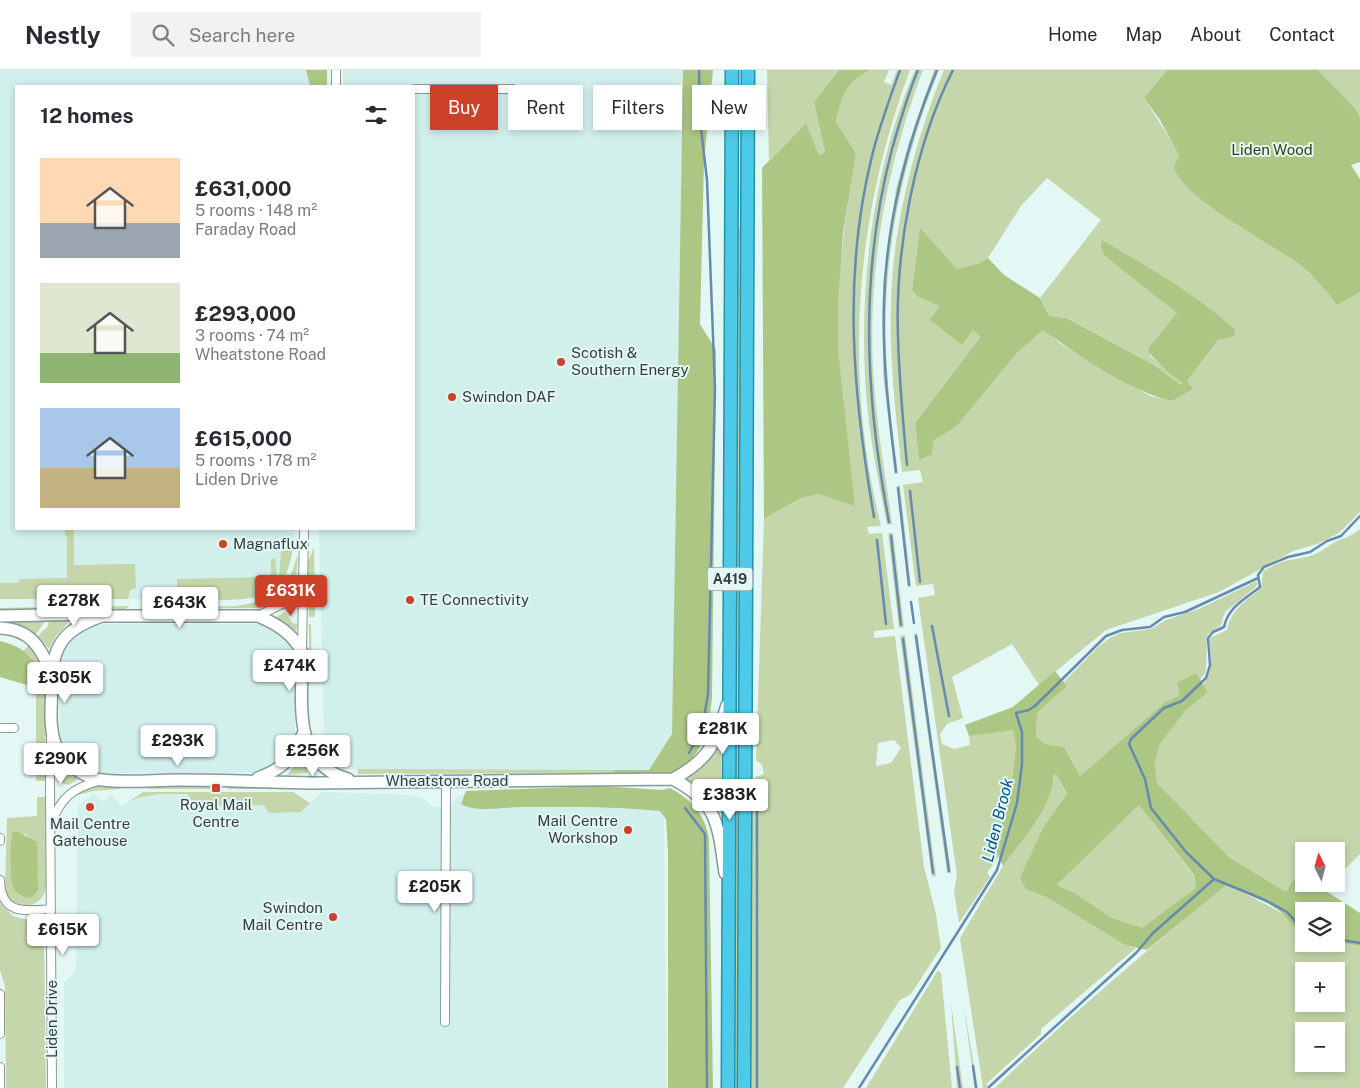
<!DOCTYPE html>
<meta charset="utf-8">
<style>
:root{--surface:#fff;--page:#f2f2f3;--text:#2b2b33;--muted:#7c7c81;--line:#e1e1e2;--accent:#cd4128}
body{margin:0;font-family:"Public Sans",sans-serif;background:var(--page);color:var(--text);height:100vh;display:flex;flex-direction:column;font-size:19px;white-space:nowrap}
*{box-sizing:border-box;margin:0}
p{font-size:16px;color:var(--muted)}
.icon{flex:none;width:28px;height:28px;fill:none;stroke:currentColor;stroke-width:2;stroke-linecap:round;stroke-linejoin:round}
.map{position:relative;flex:1;overflow:hidden}
.drawer{position:absolute;left:15px;top:15px;width:400px;height:445px;display:flex;flex-direction:column;background:var(--surface);border-radius:0px;box-shadow:0 2px 8px #0003}
.drawer>*{flex:none}
.top-card{position:absolute;left:430px;top:15px;width:475px;height:45px;display:flex;gap:10px}
.needle{width:32px;rotate:354deg}
.buttons{position:absolute;left:1295px;top:772px;display:grid;gap:10px}
.buttons a{display:grid;place-items:center;width:50px;height:50px;border-radius:0px;background:var(--surface);box-shadow:0 2px 8px #0003;font-size:25px}
.price{position:absolute;translate:-50% -42px;padding:0 11px;border-radius:5px;background:#fff;color:#222;font-size:16px;line-height:32px;filter:drop-shadow(0 1px 2px #0008)}
.price::after{content:'';position:absolute;left:50%;top:30px;width:15px;height:11px;margin-left:-8px;background:inherit;clip-path:polygon(0 0,100% 0,50% 100%)}
.price.active{background:var(--accent);color:#fff}
ul{padding:0;list-style:none}
li{display:flex;align-items:center;gap:15px;height:125px;padding:0 25px}
li span{display:grid;place-items:center;flex:none;width:140px;height:100px;border-radius:0px;color:#555}
li>.icon{margin-inline-start:auto}
span .icon{width:60px;height:60px;fill:#fffc;stroke-width:1}
li b{font-size:21px}
h2{display:flex;justify-content:space-between;align-items:center;height:60px;padding:0 25px;font-size:21px}
.pill{padding:0 18px;border-radius:0px;background:var(--surface);box-shadow:0 2px 8px #0003;font-size:18px;line-height:45px}
.pill.active{background:var(--accent);color:#fff}
header{display:flex;align-items:center;gap:30px;box-sizing:border-box;height:70px;padding:0 25px;background:var(--surface);border-bottom:1px solid var(--line)}
header strong{font-size:24px}
nav{display:flex;gap:28px;margin-inline-start:auto;font-size:18px}
.search{width:350px;height:45px;background:var(--page);display:flex;align-items:center;gap:12px;box-sizing:border-box;padding:0 18px;border-radius:0px;color:var(--muted);font-size:19px}
.map>svg:first-child{display:block}
</style>
<header>
<strong>Nestly</strong>
<div class="search"><svg class="icon" aria-label="search" viewBox="0 0 24 24"><circle cx="10" cy="10" r="6"/><path d="M15 15l6 6"/></svg>Search here</div>
<nav><a>Home</a><a>Map</a><a>About</a><a>Contact</a></nav>
</header>
<div class="map">
<svg width="1360" height="1018" viewBox="0 0 1360 1018">
<rect width="100%" height="100%" fill="#e3f7f5"/>
<!-- built -->
<path fill="#d1efeb" d="M0,0H306L310,16H16V459H295L293,479L286,505L281,514L271,522L243,529H0Z
M343,0H683L672,664L649,700L351,699L324,666L319,459H414V16H343Z
M106,554H263L282,565L294,582L296,589L295,668L280,693L258,703H100L89,701L69,689L62,678L60,666L59,596L62,582L67,571L76,562L90,556Z
M654,721L664,747L667,1018H64V913L76,900L78,736L93,723L103,732L111,725L122,736L148,725L188,724L193,736L264,735L301,742L322,722L413,725L425,730L433,737H451L457,727L469,723Z"/>
<!-- green -->
<path fill="#c4d6aa" fill-rule="evenodd" d="M767,0H839L814,32L825,84L819,85L806,53L769,90Z
M870,0H889L884,12L891,15L897,0H910C855,146 843,304 881,456L867,457L869,464L882,463L894,559L874,561V568L895,566L924,797L936,844L941,878L911,924L900,930L843,1018H749L750,725L755,721V707L764,704L762,695L756,690L764,449L801,428L819,424L855,435C849,384 841,332 838,280C835,213 845,148 856,83L836,52C841,28 846,11 870,0ZM894,670L901,678L891,693L876,696L878,673Z
M915,0H923C886,97 868,197 873,300C876,352 885,403 892,454L887,455C880,418 872,381 868,343C856,235 871,100 915,0Z
M934,0H939C908,76 888,158 886,240C884,295 891,349 898,403L895,404L883,305V215L896,119L908,75Z
M944,0H1167L1144,28L1174,75L1179,85L1177,93L1193,122L1240,157L1267,172L1301,196L1320,213L1337,234L1360,222V442L1339,463L1317,474L1293,481L1219,522L1106,560L1039,615L1012,574L952,607L963,648L947,654L940,664L942,674L954,679L970,675L969,666L1013,659L1016,677L1008,739L993,773L999,786L987,803L990,807L959,853L954,821L957,806L918,528L935,525L933,514L916,516L903,415L923,412L920,400L902,402C896,346 889,289 891,232C893,155 915,70 944,0ZM1047,108L1101,150L1040,228L1049,246L1068,248L1154,295L1181,315L1184,313L1150,286L1149,277L1177,243L1151,221L1234,266L1218,270L1187,311L1192,319L1172,331L1150,326L1061,274L1044,259L1017,283L956,357L933,371L919,390L915,353L982,267L973,260L961,275L941,236L918,227L912,220L920,159L957,199L980,193L988,188L1021,136Z
M1318,0H1360V48L1356,39Z
M737,157H742L738,1018H733Z
M900,415L911,517H908L897,416Z
M65,459H74V495L135,494L136,518L130,520L128,529H0V513H19V509L67,508V466H65Z
M1360,459V784L1340,804L1336,801V781H1304V798L1297,804L1286,822L1229,787L1157,713L1155,692L1160,674L1186,640L1208,622L1203,615C1214,600 1210,586 1210,568L1227,560C1231,539 1246,531 1261,518L1263,502C1282,488 1293,491 1313,485C1322,482 1328,475 1337,471C1347,467 1351,466 1360,459Z
M888,463H893L904,557L899,558Z
M314,477L315,547H309L308,492Z
M293,479C290,492 287,509 277,518C258,535 202,529 177,530V509L271,507V489L275,488L277,510H279L281,482L283,480Z
M298,484L296,509L282,529L279,525L288,513Z
M1257,511V516L1225,542L1221,555L1207,565L1206,601L1200,610L1195,603L1181,625L1164,633L1080,706L1064,677L1046,674L1036,667L1037,643L1067,616L1064,612L1098,577L1110,568L1121,563L1151,559L1166,550L1199,539Z
M273,529L276,532L261,538L155,539L149,537L236,536Z
M130,536L125,539L49,540L50,538Z
M44,537V540H0V538Z
M284,542L293,553L297,554L296,561L277,547Z
M46,550L36,564L19,555L0,553V551Z
M49,550H66L68,553L56,566L49,579L38,566L48,556Z
M309,554H311L312,607L309,602Z
M917,563L951,803H947L914,564Z
M905,565L936,806L932,807L900,566Z
M31,573L45,600L46,711H36V607L31,587L23,581Z
M720,675H721V744L705,722L686,709L705,695Z
M302,686L310,696L307,698V703L287,705Z
M58,693L77,708V710L68,715L57,711Z
M358,699L614,700V703L358,704Z
M1056,704L1067,725L1044,756L1027,819L1048,828L1125,875L1136,878L1041,959V964L986,1014L990,1018H983L960,868L1003,796L1040,744L1052,705Z
M211,715L212,719H146L160,716Z
M225,715L277,717V719H228Z
M95,716L122,717L120,719L93,721L78,725L75,723Z
M143,722H293L310,733L301,742L269,743L264,735L193,736L188,724C164,724 143,722 122,736Z
M37,727H46V819C40,840 13,842 5,822L7,748L37,746ZM25,764C41,778 35,802 38,821L31,828C5,827 13,790 11,772Z
M1139,735L1194,806L1196,818L1142,859L1112,848L1075,823L1057,815Z
M1228,814C1249,829 1304,845 1304,874L1336,872L1360,876V1018H995C1069,946 1148,879 1228,814ZM1304,901H1336V934H1304ZM1304,961H1336V994H1304Z
M0,833L13,846L38,853L44,865L46,1018H6L5,916L0,900Z
M938,900L941,903L952,1018H866Z
M963,932L977,1012L978,1018H975Z
M951,933L963,1018H957Z"/>
<!-- forest -->
<path fill="#acc684" fill-rule="evenodd" d="M306,0H327V16H310Z
M683,0H713L704,92L700,254L716,280L712,628C709,655 703,691 673,702C661,706 628,703 614,703V700H649L672,664Z
M839,0H870C846,11 841,28 836,52L856,83L843,163L838,233V281L855,436L819,424L801,428L764,449L762,98L806,53L819,85L825,83L814,32Z
M1167,0H1318L1356,39L1360,48V92L1351,95L1360,109V222L1337,235C1326,220 1315,207 1300,195C1271,173 1185,130 1174,98L1179,85L1160,50L1144,28Z
M920,158L957,199L980,193L988,188L1004,205L1040,228L1049,246L1067,248L1154,295L1181,315L1183,313L1168,302L1148,282L1149,277L1177,243L1104,185L1101,177L1102,170C1149,198 1195,223 1235,260V266L1218,270L1187,311L1193,319L1172,331C1131,322 1078,285 1043,260L1017,283L956,357L933,371L932,384L919,390L915,353L981,267L973,260L962,275L930,250L940,236L918,227L912,220Z
M0,571C18,575 28,582 38,597L35,610L27,615L0,607Z
M1055,601L1067,616L1037,643L1036,667L1046,674L1064,677L1080,706L1164,633L1180,625L1177,613L1196,603L1208,622L1186,640L1160,674L1155,692L1157,713L1229,787L1286,822L1297,804L1303,805L1304,814H1315L1360,843V876L1336,872V841H1304V867C1294,859 1289,848 1277,839C1263,829 1244,825 1228,814L1147,880L1125,875L1048,828L1026,819L1020,808L1044,756L1067,724L1056,704L1053,705C1053,738 1021,770 1003,796L993,774L1008,739L1016,677L1013,660L969,666L965,655L1013,637ZM1139,735L1194,805L1196,818L1142,858L1112,848L1075,823L1057,815Z
M600,716L662,720L670,718C692,730 705,744 709,769L713,1018H668V783L666,749L660,741C614,736 568,737 521,737C503,737 477,743 461,734L466,721Z
M16,761L37,772L38,821L31,828C25,828 18,825 14,819C9,809 10,772 13,762Z"/>
<g fill="none" stroke-linecap="round" stroke-linejoin="round">
<!-- stream -->
<path stroke="#668baf" stroke-width="2.5" d="M907,395C903,352 899,309 898,266C895,181 914,77 953,0
M896,402C889,345 882,289 884,232C886,154 907,71 937,0
M898,418L909,515
M910,421L920,512
M874,447C853,326 842,206 872,86C879,57 890,28 900,0
M889,452C865,326 859,205 892,79C900,52 907,26 918,0
M891,466L901,555
M877,470L886,554
M911,532L914,553
M932,556L949,646
M916,566L949,801
M903,569L933,803
M689,683L702,659L708,624L715,318L707,110L700,50L699,0
M685,738L705,764L707,1018
M1304,861L1287,842L1265,830L1214,809L1186,782L1151,738L1145,709L1129,674L1131,669L1164,638L1182,631L1206,608L1210,595L1208,568L1213,562L1224,557C1228,537 1245,529 1260,517L1258,505L1264,497L1288,487L1310,482L1327,471L1341,466L1360,446
M1336,869L1360,873
M973,996L976,1018
M957,997L960,1018
M989,1017L1137,882L1153,863L1213,810
M757,1018V726
M859,1018L997,800L1017,733L1022,694V662L1016,643L1029,640L1036,635L1106,566L1122,560L1150,557L1164,547L1185,542L1258,508"/>
<!-- minor casing -->
<g stroke="#879a98" stroke-width="10">
<path id="minor" d="M336,16V0
M414,19H513
M258,546L282,534L302,512
M302,582L304,459
M0,658H14
M51,668L50,713L52,1018
M52,752C61,727 74,718 98,711
M0,768V771
M0,810C1,845 24,841 51,839
M0,924V964
M445,952L446,712
M0,997V1018"/>
</g>
<!-- secondary casing -->
<g stroke="#879a98" stroke-width="14">
<path id="secondary" d="M0,546L91,544L102,546H258C277,554 292,563 302,582C303,630 290,693 348,709
M102,546C68,558 52,572 52,611C52,633 47,662 59,682C68,696 85,708 102,710C126,713 154,710 178,710C222,710 266,712 311,713L673,709C709,690 716,673 727,635
M0,558C31,559 41,578 52,604
M258,708C285,698 292,688 304,662
M673,709C719,733 718,756 725,803"/>
</g>
<!-- trunk casing -->
<g stroke="#2791a8" stroke-width="15">
<path id="trunk" d="M728,1018L732,0
M744,1018L748,0"/>
</g>
<!-- minor -->
<use href="#minor" stroke="#fff" stroke-width="8"/>
<!-- secondary -->
<use href="#secondary" stroke="#fff" stroke-width="11"/>
<!-- trunk -->
<use href="#trunk" stroke="#4ccae7" stroke-width="12"/>
</g>
<!-- markers -->
<g fill="#cd4128" stroke="#e3f7f5" stroke-width="2">
<circle cx="561" cy="292" r="5"/>
<circle cx="452" cy="327" r="5"/>
<circle cx="223" cy="474" r="5"/>
<circle cx="410" cy="530" r="5"/>
<rect x="211" y="713" width="10" height="10" rx="2.5"/>
<circle cx="90" cy="737" r="5"/>
<circle cx="628" cy="760" r="5"/>
<circle cx="333" cy="847" r="5"/>
</g>
<g text-anchor="middle" stroke-width="4" stroke-linejoin="round" paint-order="stroke">
<!-- shield labels -->
<rect fill="#e3f7f5" stroke="#6b7675" stroke-width="1" x="707.5" y="497.5" width="45" height="23" rx="4"/>
<g font-size="14" font-weight="bold" fill="#373f3e">
<text x="730" y="514">A419</text>
</g>
<!-- park labels -->
<g font-size="15" fill="#314111" stroke="#e3f7f5">
<text x="1272" y="85">Liden Wood</text>
</g>
<!-- poi labels -->
<g font-size="15" fill="#373f3e" stroke="#e3f7f5" text-anchor="start">
<text x="571" y="288">Scotish &amp;<tspan x="571" dy="17">Southern Energy</tspan></text>
<text x="462" y="332">Swindon DAF</text>
<text x="233" y="479">Magnaflux</text>
<text x="420" y="535">TE Connectivity</text>
<text x="216" y="740" text-anchor="middle">Royal Mail<tspan x="216" dy="17">Centre</tspan></text>
<text x="618" y="756" text-anchor="end">Mail Centre<tspan x="618" dy="17">Workshop</tspan></text>
<text x="90" y="759" text-anchor="middle">Mail Centre<tspan x="90" dy="17">Gatehouse</tspan></text>
<text x="323" y="843" text-anchor="end">Swindon<tspan x="323" dy="17">Mail Centre</tspan></text>
</g>
<!-- street labels -->
<g font-size="15" fill="#373f3e" stroke="#e3f7f5">
<text x="447" y="716">Wheatstone Road</text>
<text transform="translate(52 949) rotate(-90)" y="5">Liden Drive</text>
</g>
<!-- water labels -->
<g font-size="16" font-style="italic" fill="#035491" stroke="#e3f7f5">
<text transform="translate(997 750) rotate(-76)" y="6">Liden Brook</text>
</g>
</g>
</svg>
<div class="buttons">
<a><svg class="needle" viewBox="-14 -14 28 28"><path d="M0-13l5 13h-10z" fill="#e53935"/><path d="M0 13l5-13h-10z" fill="#7c7c81"/></svg></a>
<a><svg class="icon" aria-label="layers" viewBox="0 0 24 24"><path d="M12 4l9 5-9 5-9-5zM3 14l9 5 9-5"/></svg></a>
<a>+</a>
<a>−</a>
</div>
<b class="price active" style="left:291px;top:547px">£631K</b>
<b class="price" style="left:74px;top:557px">£278K</b>
<b class="price" style="left:180px;top:559px">£643K</b>
<b class="price" style="left:290px;top:622px">£474K</b>
<b class="price" style="left:65px;top:634px">£305K</b>
<b class="price" style="left:723px;top:685px">£281K</b>
<b class="price" style="left:178px;top:697px">£293K</b>
<b class="price" style="left:313px;top:707px">£256K</b>
<b class="price" style="left:61px;top:715px">£290K</b>
<b class="price" style="left:730px;top:751px">£383K</b>
<b class="price" style="left:435px;top:843px">£205K</b>
<b class="price" style="left:63px;top:886px">£615K</b>
<div class="top-card">
<a class="pill active">Buy</a>
<a class="pill">Rent</a>
<a class="pill">Filters</a>
<a class="pill">New</a>
</div>
<section class="drawer">
<h2>12 homes<svg class="icon" aria-label="filters" viewBox="0 0 24 24"><path d="M4 7h16M4 17h16"/><circle cx="9" cy="7" r="2"/><circle cx="15" cy="17" r="2"/></svg></h2>
<ul>
<li><span style="background:linear-gradient(#ffd9b3 65%,#9aa5b1 0)"><svg class="icon" aria-label="home" viewBox="0 0 24 24"><path d="M3 11l9-7 9 7M6 9v11h12V9"/></svg></span><div><b>£631,000</b><p>5 rooms · 148 m²</p><p>Faraday Road</p></div></li>
<li><span style="background:linear-gradient(#dfe7d0 70%,#8fb573 0)"><svg class="icon" aria-label="home" viewBox="0 0 24 24"><path d="M3 11l9-7 9 7M6 9v11h12V9"/></svg></span><div><b>£293,000</b><p>3 rooms · 74 m²</p><p>Wheatstone Road</p></div></li>
<li><span style="background:linear-gradient(#a9c7e8 60%,#c2b280 0)"><svg class="icon" aria-label="home" viewBox="0 0 24 24"><path d="M3 11l9-7 9 7M6 9v11h12V9"/></svg></span><div><b>£615,000</b><p>5 rooms · 178 m²</p><p>Liden Drive</p></div></li>
</ul>
</section>
</div>
